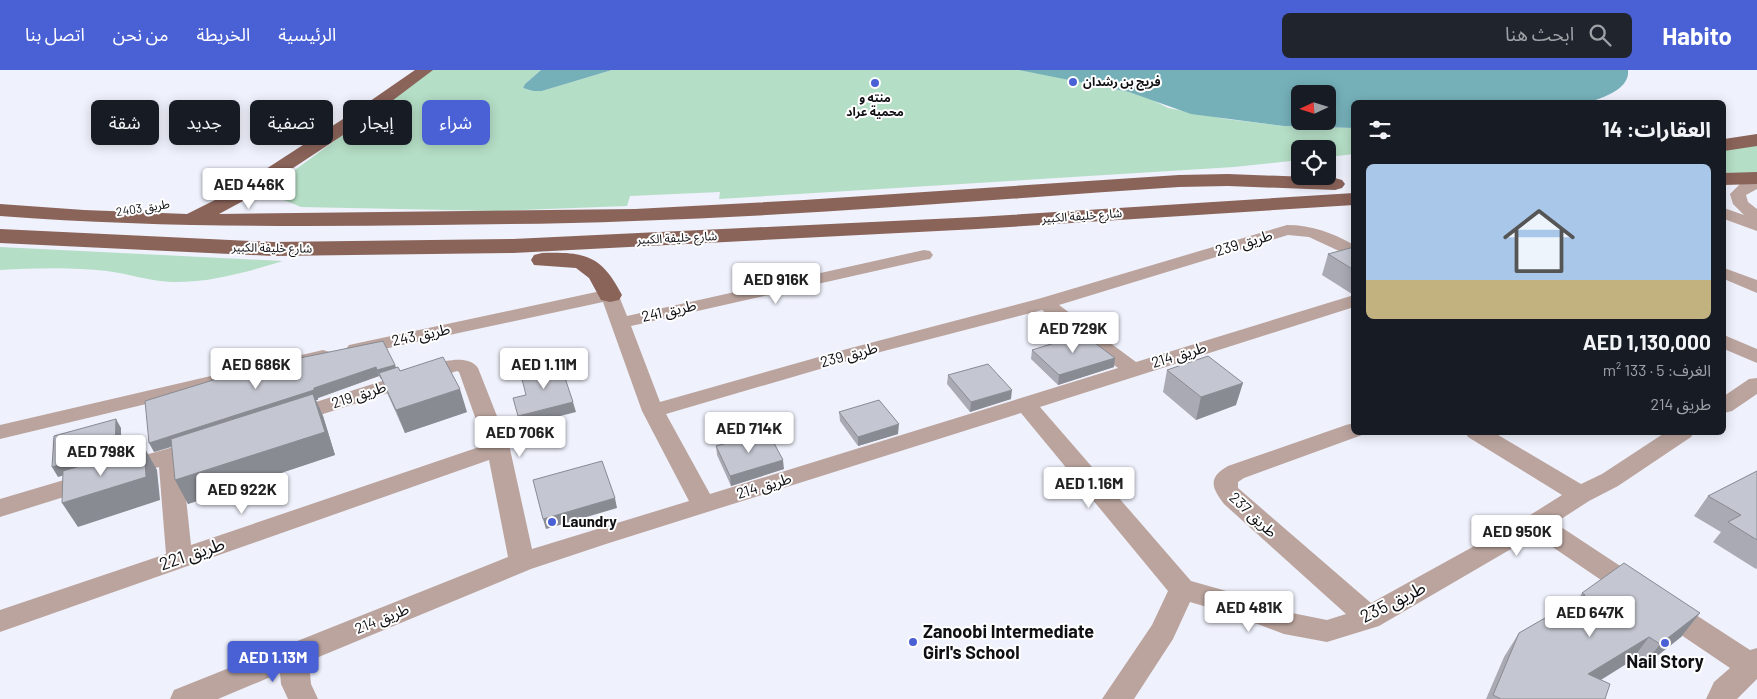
<!DOCTYPE html>
<html lang="ar">
<meta charset="utf-8">
<style>
:root{--surface:#171b24;--page:#20242c;--text:#f1f3f6;--muted:#9ea1a6;--line:#363941;--accent:#4a61d6}
body{margin:0;font-family:Barlow,"Noto Sans Arabic",sans-serif;background:var(--page);color:var(--text);direction:rtl;height:100vh;display:flex;flex-direction:column;font-size:19px;white-space:nowrap}
*{box-sizing:border-box;margin:0}
p{font-size:16px;color:var(--muted)}
.icon{flex:none;width:28px;height:28px;fill:none;stroke:currentColor;stroke-width:2;stroke-linecap:round;stroke-linejoin:round}
.map{position:relative;flex:1;overflow:hidden;direction:ltr}
.sheet{position:absolute;left:1351px;top:30px;width:375px;height:335px;display:flex;flex-direction:column;background:var(--surface);border-radius:8px;box-shadow:0 2px 12px #0003;direction:rtl}
.sheet>*{flex:none}
.top-card{position:absolute;left:15px;top:30px;width:475px;height:45px;direction:rtl;display:flex;gap:10px}
.needle{width:32px;rotate:266deg}
.tools{position:absolute;left:1291px;top:15px;display:grid;gap:10px}
.tools a{display:grid;place-items:center;width:45px;height:45px;border-radius:8px;background:var(--surface);box-shadow:0 2px 12px #0003;font-size:25px}
.price{position:absolute;translate:-50% -42px;padding:0 11px;border-radius:5px;background:#fff;color:#222;font-size:16px;line-height:32px;filter:drop-shadow(0 1px 2px #0008)}
.price::after{content:'';position:absolute;left:50%;top:30px;width:15px;height:11px;margin-left:-8px;background:inherit;clip-path:polygon(0 0,100% 0,50% 100%)}
.price.current{background:var(--accent);color:#fff}
ul{padding:0;list-style:none}
li{display:grid;align-content:center;gap:10px;height:265px;padding:0 15px}
li+li{border-top:1px solid var(--line)}
li span{display:grid;place-items:center;height:155px;border-radius:8px;color:#555}
li>.icon{margin-inline-start:auto}
span .icon{width:90px;height:90px;fill:#fffc;stroke-width:1}
li b{font-size:21px}
h2{display:flex;justify-content:space-between;align-items:center;height:60px;padding:0 15px;font-size:21px}
.chip{padding:0 18px;border-radius:8px;background:var(--surface);box-shadow:0 2px 12px #0003;font-size:18px;line-height:45px}
.chip.current{background:var(--accent);color:#fff}
header{display:flex;align-items:center;gap:30px;box-sizing:border-box;height:70px;padding:0 25px;background:var(--accent);color:#fff}
header strong{font-size:24px}
nav{display:flex;gap:28px;margin-inline-start:auto;font-size:18px}
.search{width:350px;height:45px;background:var(--page);display:flex;align-items:center;gap:12px;box-sizing:border-box;padding:0 18px;border-radius:8px;color:var(--muted);font-size:19px}
.map>svg:first-child{display:block}
</style>
<header>
<strong>Habito</strong>
<div class="search"><svg class="icon" aria-label="search" viewBox="0 0 24 24"><circle cx="10" cy="10" r="6"/><path d="M15 15l6 6"/></svg>ابحث هنا</div>
<nav><a>الرئيسية</a><a>الخريطة</a><a>من نحن</a><a>اتصل بنا</a></nav>
</header>
<div class="map">
<svg width="1757" height="629" viewBox="0 0 1757 629">
<rect width="100%" height="100%" fill="#eff1fc"/>
<!-- green -->
<path fill="#b5dec6" d="M431,0H541L525,14L523,18L533,21H542L612,0H1022L1129,22L1145,26L1168,38L1226,49L1284,56L1354,58V84L1328,87V79H1300V90L1234,97L719,129L720,122L630,126L627,136L495,141L301,137L284,130L278,121L284,108Z
M1757,74V103L1724,105V79Z
M0,177L283,191C247,202 209,213 171,212C149,211 129,204 107,201C72,197 36,198 0,200Z"/>
<!-- water -->
<path fill="#75b0b9" fill-rule="evenodd" d="M541,0H612L542,21H533L523,18L525,14Z
M1019,0H1628C1630,19 1604,27 1590,32H1354V58L1284,56L1191,44L1129,22ZM1300,24H1328V51H1300Z"/>
<g fill="none" stroke-linecap="round" stroke-linejoin="round">
<!-- minor -->
<path fill="#bba49e" fill-rule="evenodd" d="M1757,109V119L1746,125L1748,132L1757,139V161L1724,149V138L1744,145L1733,134L1730,124L1740,114Z
M1287,155C1312,155 1333,163 1354,175V188L1309,167L1288,165L1059,235L1136,292L1354,225V237L1040,337L1191,511L1251,528L1287,542L1327,550L1346,544L1224,434C1212,418 1207,408 1228,396L1346,355L1354,353V362H1364L1362,365L1244,408L1238,412V418L1371,533L1527,447L1562,425L1468,367L1465,362H1493L1581,414L1602,404L1666,362H1694L1691,367L1618,416L1589,431L1555,453L1643,511L1647,518L1643,525L1633,528L1623,525L1535,465L1379,556L1327,572L1284,564L1234,545L1190,532L1173,569L1134,629H1102L1152,555L1168,521L1021,343L606,474L531,499L309,591L311,614L318,629H288L281,614L280,603L218,629H170L174,620L508,487L489,390L0,562V540L166,484L159,397L125,407L117,405L113,399L117,393L198,370L206,373L210,378L206,383L182,390L191,475L485,375L459,302L457,301L292,354L284,352L281,347L284,342L446,291C457,289 471,288 478,298L510,379L532,479L689,431L642,341L603,232L356,285L349,283L346,279L349,275L610,219L617,221L627,246L924,180L930,181L933,185L930,189L924,190L631,256L660,332L847,279L1038,229ZM1042,240L1118,298L710,424L666,344L861,287Z
M1724,198L1757,210V223L1724,209Z
M1724,265L1757,279V293L1724,279Z
M323,280L330,282L333,286L330,290L0,369V355Z
M1757,308V324L1732,341L1724,343V326L1749,309Z
M91,402L99,404L103,410L99,416L0,447V429Z
M1666,529L1676,532L1750,580L1757,578V609L1737,629H1706L1714,612L1730,598L1656,548L1652,540L1656,532Z"/>
<!-- major -->
<path fill="#8a6359" fill-rule="evenodd" d="M415,0H433L372,46L243,131L219,144L635,139L804,130L1179,105L1228,104L1335,108L1342,110L1345,114L1342,118L1335,120L1228,116L1179,117C998,129 816,145 634,151C567,154 500,154 433,155C288,157 144,157 0,146V134L84,140L187,144L229,123L360,38Z
M1757,64V76L1724,81V69Z
M1757,102V114L1724,115V103Z
M1354,123V135L977,159L513,183L273,186L0,173V159L273,172L513,169L977,147Z
M542,183C586,182 601,185 622,225L619,230L610,232L601,230L589,208L576,198L534,195L531,190L534,185Z"/>
</g>
<!-- wall -->
<path fill="#a9aab4" d="M1354,177V224H1352L1322,205L1328,184Z
M1032,280L1115,288L1114,297L1058,315L1031,289Z
M395,295L396,297L400,301L467,342L405,363L388,325L382,309H381L379,306L318,328V330H316L323,346L335,385L188,434L172,377L154,382L257,298L261,306Z
M1167,300L1236,335L1196,350L1163,322Z
M948,305L1011,329L970,342L947,314Z
M839,342L898,364L858,376L840,351Z
M716,376L784,399L731,416L717,385Z
M1757,401V498L1756,499L1713,472L1721,462L1694,446L1708,426Z
M1582,523L1700,543L1681,567L1642,598L1631,591L1601,610L1605,629H1486L1504,587L1519,563L1578,529Z"/>
<!-- shaded-wall -->
<path fill="#898b92" d="M1115,288L1114,297L1058,315L1059,305Z
M395,295L398,304L379,303L382,309H381L377,300Z
M376,297L379,306L318,328V330H316L323,346L335,385L188,434L175,410L316,330L154,382L149,373Z
M1243,313L1236,335L1196,350L1201,327Z
M460,319L467,342L405,363L396,340Z
M1012,320L1011,329L970,342L971,332Z
M573,332L576,342L521,356L518,346Z
M116,349L121,358V392L146,407L144,377L157,400L160,430L78,457L62,433L78,401L58,407L52,397L73,391Z
M899,354L898,364L858,376V367Z
M783,390L784,399L731,416L730,406Z
M615,428L617,438L546,459L543,449Z
M1700,543L1681,567L1642,598L1660,574Z
M1649,567L1631,591L1571,628L1588,604Z"/>
<!-- building -->
<path fill="#c4c6d1" stroke="#898b92" d="M1354,177V200L1328,184Z
M1083,264L1115,288L1059,305L1032,280Z
M383,271L395,295L377,300L376,297L314,318V320L149,373L145,331L246,300L257,298L259,307L297,296L295,289Z
M1208,286L1243,313L1201,327L1167,300Z
M443,287L460,319L396,340L379,303L398,297L400,301Z
M559,290L573,332L518,346L513,328L526,325L522,309L534,306L532,297Z
M988,294L1012,320L971,332L948,305Z
M313,324L325,362L175,410L171,369Z
M879,330L899,354L858,367L839,342Z
M116,349L115,382L73,394V391L52,397L54,366Z
M768,362L783,390L730,406L716,376Z
M144,377L146,407L62,433L63,401L107,388V395L143,384Z
M602,391L615,428L543,449L533,410Z
M1757,401V470L1728,452L1741,445L1708,426Z
M1624,493L1700,543L1660,574L1649,567L1588,604L1610,614L1605,629H1501L1493,625L1519,563L1585,525L1582,523Z"/>
<!-- markers -->
<g fill="#4a61d6" stroke="#fff" stroke-width="2">
<circle cx="1073" cy="12" r="5"/>
<circle cx="875" cy="13" r="5"/>
<circle cx="552" cy="452" r="5"/>
<circle cx="913" cy="572" r="5"/>
<circle cx="1665" cy="573" r="5"/>
</g>
<g text-anchor="middle" stroke-width="4" stroke-linejoin="round" paint-order="stroke">
<!-- far-poi labels -->
<g font-size="12" font-weight="bold" fill="#101014" stroke="#fff" text-anchor="start">
<text x="1083" y="16">فريج بن رشدان</text>
<text x="875" y="32" text-anchor="middle">منته و<tspan x="875" dy="14">محمية عراد</tspan></text>
</g>
<!-- far-street labels -->
<g font-size="12" fill="#101014" stroke="#fff">
<text transform="translate(143 138) rotate(-9)" y="4">طريق 2403</text>
<text transform="translate(1082 146) rotate(-4)" y="4">شارع خليفة الكبير</text>
<text transform="translate(677 168) rotate(-3)" y="4">شارع خليفة الكبير</text>
<text transform="translate(272 178) rotate(1)" y="4">شارع خليفة الكبير</text>
</g>
<!-- street labels -->
<g font-size="15" fill="#101014" stroke="#fff">
<text transform="translate(1244 173) rotate(-17)" y="5">طريق 239</text>
<text transform="translate(669 241) rotate(-13)" y="5">طريق 241</text>
<text transform="translate(421 265) rotate(-12)" y="5">طريق 243</text>
<text transform="translate(849 285) rotate(-15)" y="5">طريق 239</text>
<text transform="translate(1179 285) rotate(-17)" y="5">طريق 214</text>
<text transform="translate(359 325) rotate(-18)" y="5">طريق 219</text>
<text transform="translate(764 416) rotate(-17)" y="5">طريق 214</text>
<text transform="translate(1253 445) rotate(43)" y="5">طريق 237</text>
<text transform="translate(382 549) rotate(-22)" y="5">طريق 214</text>
</g>
<!-- poi labels -->
<g font-size="15" font-weight="bold" fill="#101014" stroke="#fff" text-anchor="start">
<text x="562" y="457">Laundry</text>
</g>
<!-- near-street labels -->
<g font-size="18" fill="#101014" stroke="#fff">
<text transform="translate(192 484) rotate(-19)" y="6">طريق 221</text>
<text transform="translate(1393 532) rotate(-27)" y="6">طريق 235</text>
</g>
<!-- near-poi labels -->
<g font-size="18" font-weight="bold" fill="#101014" stroke="#fff" text-anchor="start">
<text x="923" y="568">Zanoobi Intermediate<tspan x="923" dy="21">Girl's School</tspan></text>
<text x="1665" y="598" text-anchor="middle">Nail Story</text>
</g>
</g>
</svg>
<div class="tools">
<a><svg class="needle" viewBox="-14 -14 28 28"><path d="M0-13l5 13h-10z" fill="#e53935"/><path d="M0 13l5-13h-10z" fill="#9ea1a6"/></svg></a>
<a><svg class="icon" aria-label="locate" viewBox="0 0 24 24"><circle cx="12" cy="12" r="6"/><path d="M12 2v4M12 18v4M2 12h4M18 12h4"/></svg></a>
</div>
<b class="price" style="left:249px;top:140px">AED 446K</b>
<b class="price" style="left:776px;top:235px">AED 916K</b>
<b class="price" style="left:1073px;top:284px">AED 729K</b>
<b class="price" style="left:256px;top:320px">AED 686K</b>
<b class="price" style="left:544px;top:320px">AED 1.11M</b>
<b class="price" style="left:749px;top:384px">AED 714K</b>
<b class="price" style="left:520px;top:388px">AED 706K</b>
<b class="price" style="left:101px;top:407px">AED 798K</b>
<b class="price" style="left:1089px;top:439px">AED 1.16M</b>
<b class="price" style="left:242px;top:445px">AED 922K</b>
<b class="price" style="left:1517px;top:487px">AED 950K</b>
<b class="price" style="left:1249px;top:563px">AED 481K</b>
<b class="price" style="left:1590px;top:568px">AED 647K</b>
<b class="price current" style="left:273px;top:613px">AED 1.13M</b>
<div class="top-card">
<a class="chip current">شراء</a>
<a class="chip">إيجار</a>
<a class="chip">تصفية</a>
<a class="chip">جديد</a>
<a class="chip">شقة</a>
</div>
<section class="sheet">
<h2>العقارات: 14<svg class="icon" aria-label="filters" viewBox="0 0 24 24"><path d="M4 7h16M4 17h16"/><circle cx="9" cy="7" r="2"/><circle cx="15" cy="17" r="2"/></svg></h2>
<ul>
<li><span style="background:linear-gradient(#a9c7e8 75%,#c2b280 0)"><svg class="icon" aria-label="home" viewBox="0 0 24 24"><path d="M3 11l9-7 9 7M6 9v11h12V9"/></svg></span><div><b>AED 1,130,000</b><p>الغرف: 5 · 133 m²</p><p>طريق 214</p></div></li>
</ul>
</section>
</div>
